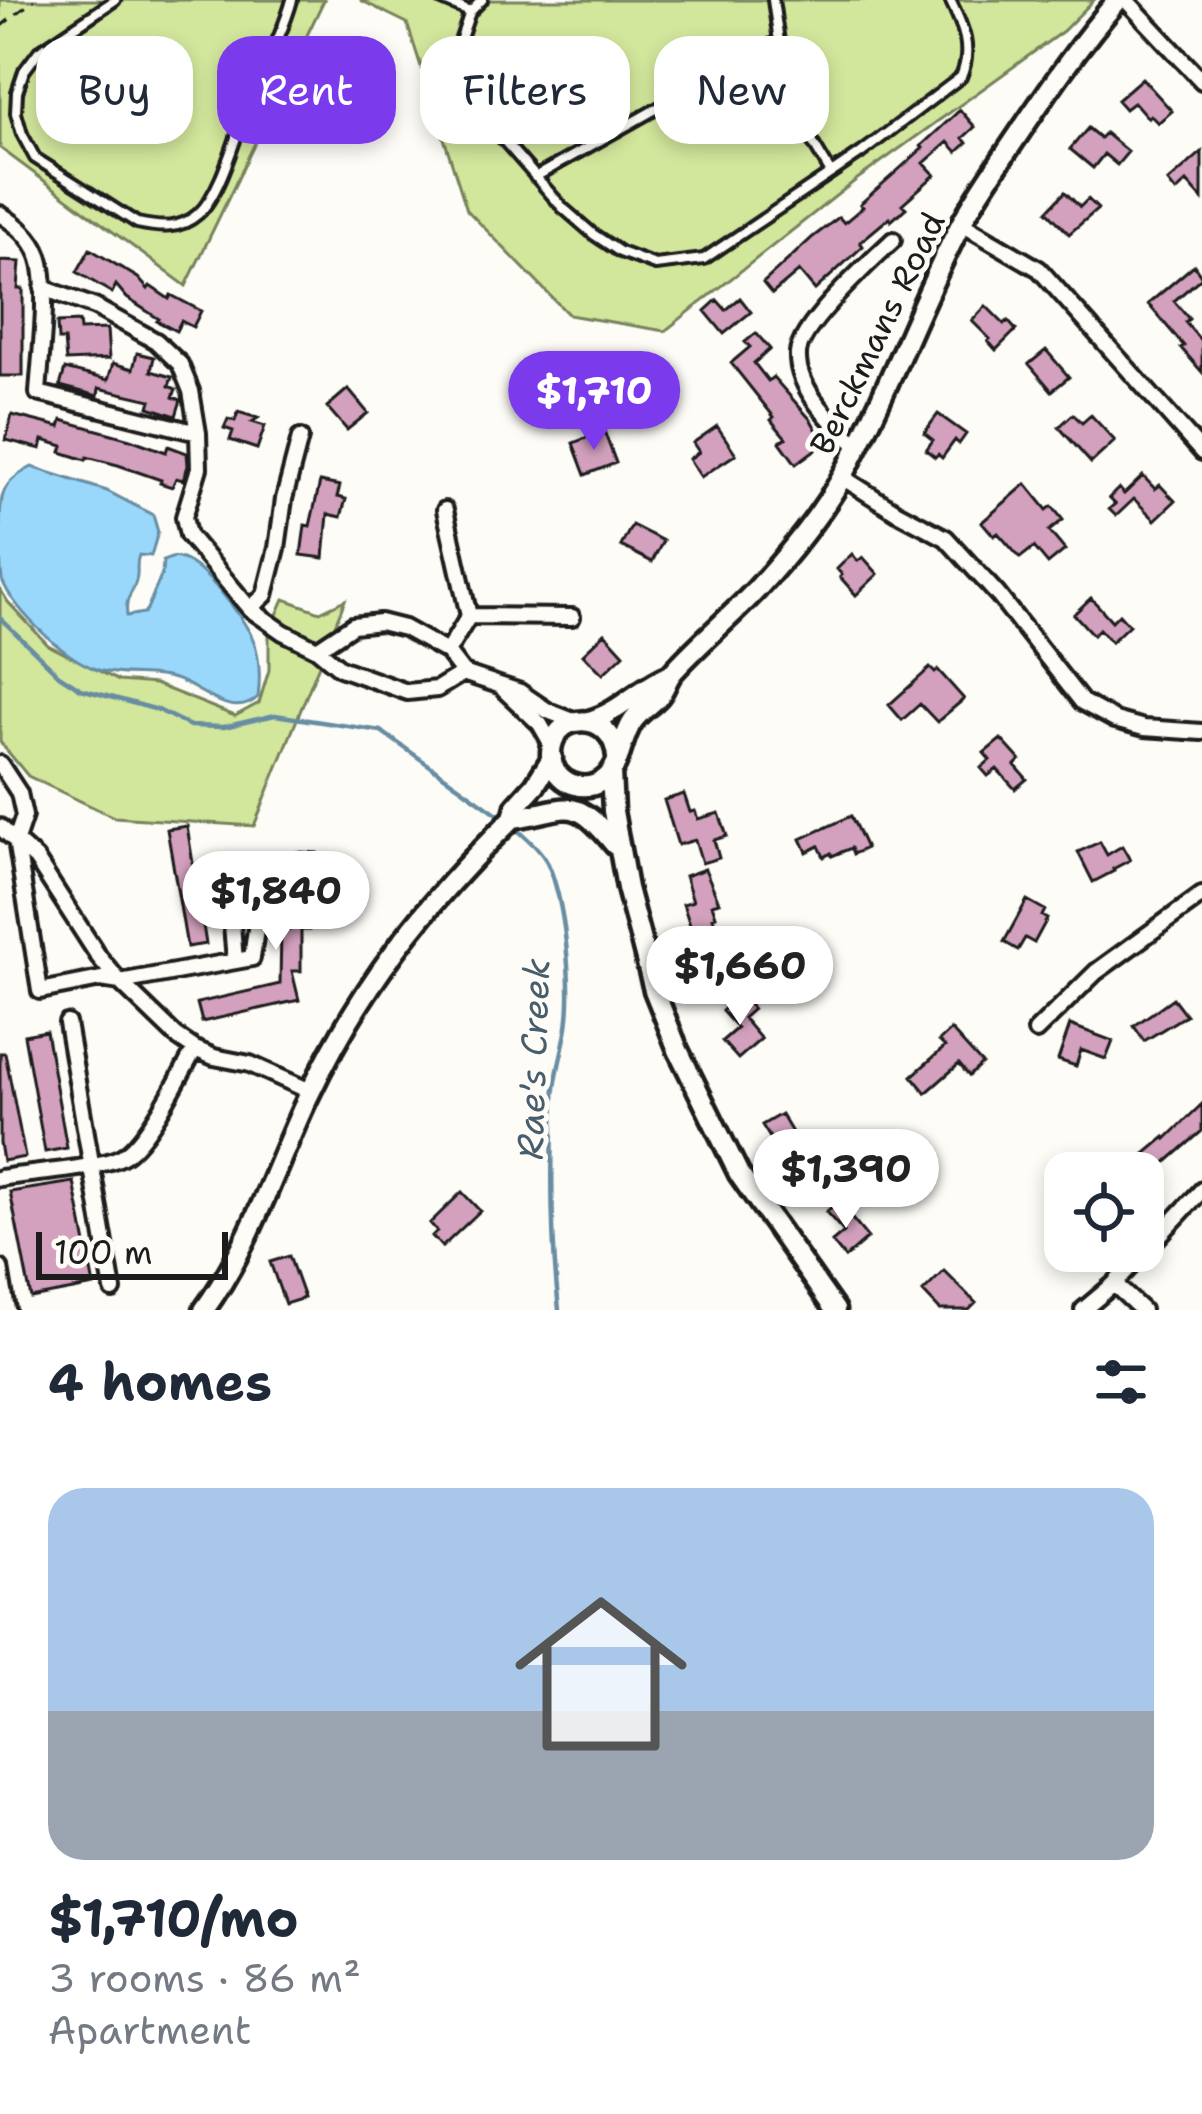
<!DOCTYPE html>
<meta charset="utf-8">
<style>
:root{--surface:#fff;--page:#f2f2f3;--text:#1f2937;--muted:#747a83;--line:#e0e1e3;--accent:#7c3aed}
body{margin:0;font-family:"Shantell Sans",sans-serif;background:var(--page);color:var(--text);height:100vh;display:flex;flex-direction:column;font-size:45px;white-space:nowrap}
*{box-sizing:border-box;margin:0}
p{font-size:39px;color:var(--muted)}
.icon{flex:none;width:66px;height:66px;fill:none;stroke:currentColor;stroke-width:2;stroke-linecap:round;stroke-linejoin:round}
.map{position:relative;height:1310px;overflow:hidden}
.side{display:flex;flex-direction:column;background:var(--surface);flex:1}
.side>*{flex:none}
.hud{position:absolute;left:36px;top:36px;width:1131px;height:108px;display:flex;gap:24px}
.tools{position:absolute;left:1044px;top:1152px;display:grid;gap:24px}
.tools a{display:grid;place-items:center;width:120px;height:120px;border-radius:24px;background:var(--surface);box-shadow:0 6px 18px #0003;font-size:60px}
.scale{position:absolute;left:36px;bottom:30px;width:192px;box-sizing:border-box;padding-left:12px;border:6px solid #1c1c1c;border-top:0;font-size:33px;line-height:42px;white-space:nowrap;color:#1c1c1c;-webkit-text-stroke:9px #fdfcf7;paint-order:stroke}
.price{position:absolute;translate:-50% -102px;padding:0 27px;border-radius:42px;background:#fff;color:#222;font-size:39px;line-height:78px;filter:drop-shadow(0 3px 6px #0008)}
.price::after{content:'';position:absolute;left:50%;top:72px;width:36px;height:27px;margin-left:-18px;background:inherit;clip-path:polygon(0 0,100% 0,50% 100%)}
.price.selected{background:var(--accent);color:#fff}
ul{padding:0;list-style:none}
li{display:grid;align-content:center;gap:24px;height:636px;padding:0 48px}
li+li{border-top:3px solid var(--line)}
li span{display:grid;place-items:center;height:372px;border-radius:36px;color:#555}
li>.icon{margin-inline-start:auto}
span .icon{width:216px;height:216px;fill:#fffc;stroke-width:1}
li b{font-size:51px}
h2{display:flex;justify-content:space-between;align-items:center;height:144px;padding:0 48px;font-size:51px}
.pill{padding:0 42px;border-radius:36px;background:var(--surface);box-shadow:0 6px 18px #0003;font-size:42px;line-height:108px}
.pill.selected{background:var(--accent);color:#fff}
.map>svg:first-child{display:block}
</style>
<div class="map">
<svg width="1202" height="1310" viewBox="0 0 1202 1310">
<rect width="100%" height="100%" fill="#fdfcf7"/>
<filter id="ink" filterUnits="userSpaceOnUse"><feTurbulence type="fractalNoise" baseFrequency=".00833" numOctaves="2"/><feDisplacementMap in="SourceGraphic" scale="24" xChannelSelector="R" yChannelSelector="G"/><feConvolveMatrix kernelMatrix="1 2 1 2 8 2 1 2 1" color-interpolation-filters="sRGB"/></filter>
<g filter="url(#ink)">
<!-- green -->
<path fill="#d2e79c" stroke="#77825c" stroke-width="3" d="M0,0H324L186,286L0,148Z
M360,0H1094L1063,31L856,180L665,331L569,315L467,210L407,23Z
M0,589L8,602L48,645L119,681L155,684L235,716L259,703L269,670V633L284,599L320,612L345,600L254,826L114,817L28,776L0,742Z"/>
<!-- water -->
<path fill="#99d8fb" stroke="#678da2" stroke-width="3" d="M32,467L107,491L153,515L158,532L151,556L139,555C135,565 139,571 136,581C131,597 125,597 127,616L144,613L147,609L162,574L163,561C172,558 172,556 182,559C205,567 251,625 256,648C260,663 260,683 258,697C232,722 201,687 175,679C152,672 126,677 102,671C68,662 16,613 2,580C0,565 0,542 0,525C0,494 2,482 32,467Z"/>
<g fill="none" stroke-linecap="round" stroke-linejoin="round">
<!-- stream -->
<path stroke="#678da2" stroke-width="4.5" d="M0,618L59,675L81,689L158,710L190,726L224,727L275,715L381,731L502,817
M511,824C524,836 540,848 548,864C565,903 573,985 567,1027C563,1051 555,1075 554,1099C551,1169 551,1241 559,1310"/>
</g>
<!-- building -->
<path fill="#d3a1be" stroke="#1c1c1c" stroke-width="3" d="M1142,78L1172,111L1158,123L1150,115L1148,118L1134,102L1125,109L1117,100Z
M960,110L975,127L963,138L967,143L957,152L948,142L924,163L935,175L902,204L906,208L891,221L889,218L860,242L863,246L815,290L799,271L772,294L763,283L813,237L839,217L844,223L863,207L860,204L923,148L921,146Z
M1088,128L1100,138L1105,133L1128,152L1117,165L1104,154L1093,168L1070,149Z
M1202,152V199L1187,182L1176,192L1168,182Z
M1065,192L1080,207L1088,199L1098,209L1069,234L1047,211Z
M90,249L138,278L148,289L150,286L169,299L171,295L201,311L193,327L181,321L176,331L157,321L159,319L127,298L116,285L112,293L77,272Z
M0,261L20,262L18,289H23V376H0Z
M1194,265L1202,277L1174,301L1189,319L1185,322L1202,342V372L1181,348L1184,346L1148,304Z
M740,298L751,312L724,334L705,311L717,300L726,310Z
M986,306L1004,324L1008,321L1016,330L996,350L988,341L990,339L972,321Z
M79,322L80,330L107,329L109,359L66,361L64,340H58L57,323Z
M756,333L770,349L754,363L768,381L773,377L811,420L824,443L796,464L780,442L786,438L771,420L774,417L731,363L750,347L745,342Z
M1046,350L1069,377L1052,391L1029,364Z
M137,353L154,357L151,371L172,377L169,386L176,389L173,397L181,400L176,416L149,407L151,400L99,388L98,396L60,386L65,369L108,380L113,363L133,369Z
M348,389L368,413L347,430L327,407Z
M238,412L258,418L252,422L265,426L257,449L230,440L233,431L224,428L228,419L235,421Z
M938,414L966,434L959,444L955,440L942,458L938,454L935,457L926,450L933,440L924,433Z
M1073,414L1082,423L1091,415L1115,441L1091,463L1059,427Z
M12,415L60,427L62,420L130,439L166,452L168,446L187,453L188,466L183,480L176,478L172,487L160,483L161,480L118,465L87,457L86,460L61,452L63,446L43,440L41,449L6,440Z
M717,426L736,454L701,477L689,459L699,452L693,443Z
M604,431L616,463L585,475L573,443Z
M1143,476L1155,489L1160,485L1175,501L1155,520L1134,499L1116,516L1109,509L1115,504L1109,498L1119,488L1124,494Z
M320,482L340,486L337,497L346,499L341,517L328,514L324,558L301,555L305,525L310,526Z
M1026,484L1047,510L1052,506L1063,520L1049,531L1065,550L1048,564L1034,547L1020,558L998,533L994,536L982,522Z
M632,525L663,541L652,562L621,546Z
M852,554L858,561L863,557L878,574L856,595L840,577L842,575L837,569Z
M1091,598L1112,621L1119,614L1129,625L1111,642L1099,629L1093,635L1074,614Z
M605,633L624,654L603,674L583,654Z
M930,668L935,673L938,670L964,699L937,722L920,704L902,720L889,705Z
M1001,739L1020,760L1015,765L1027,779L1015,789L997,769L988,776L981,768L990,760L984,753Z
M684,794L690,812L695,811L698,819L719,813L727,836L714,840L719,858L702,863L695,840L678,845L664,800Z
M851,816L866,848L853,854L851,848L832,856L831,853L824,857L819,846L807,852L801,839Z
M187,826L206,944L187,947L167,829Z
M1100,842L1107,855L1122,846L1130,860L1113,869L1114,871L1093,882L1078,852Z
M297,852L317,853V893H309V930H301V971H292L299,1000L202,1022L197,1003L280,984L281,929L289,930V893H297Z
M705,869L719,902L712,904L716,916L713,917L727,966L694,976L689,961L701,958L683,904L693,901L685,876Z
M1027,900L1045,910L1042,916L1047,919L1034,943L1025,938L1018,950L1004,942Z
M740,994L753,1009L743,1018L761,1039L738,1059L722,1041L737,1028L722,1011Z
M1173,998L1186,1015L1144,1041L1134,1026Z
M1070,1025L1113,1041L1106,1059L1081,1050L1076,1066L1058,1060Z
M951,1030L982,1064L969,1076L959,1064L926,1093L912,1076L945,1047L939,1041Z
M46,1031L67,1148L45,1152L24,1035Z
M0,1053H5L25,1157L3,1161L0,1143Z
M1202,1104V1131L1147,1179L1134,1163L1165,1137L1166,1139Z
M781,1114L800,1146L782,1157L762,1125Z
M74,1182L94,1286L31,1298L10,1192Z
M462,1192L480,1211L442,1247L432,1236L437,1231L430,1223Z
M838,1202L868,1238L845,1258L832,1242L844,1232L826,1212Z
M289,1256L304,1298L285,1304L270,1262Z
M944,1271L976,1303L969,1310H940L923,1292Z"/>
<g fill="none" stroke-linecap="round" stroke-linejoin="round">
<!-- lane casing -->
<g stroke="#1c1c1c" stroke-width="16">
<path id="lane" d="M115,0L39,51L24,71L17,92L16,113L22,134L35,158L137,223C160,228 180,230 198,214C221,194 236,133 248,104C263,69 282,36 292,0
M442,0L470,12
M482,0L470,12L458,47L462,72L471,103L563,208L593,234L620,252L655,265L704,259L861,153L961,77C973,49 963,26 950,0
M773,0L785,83L795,113L831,173
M535,177L777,41"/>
</g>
<!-- street casing -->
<g stroke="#1c1c1c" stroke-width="22">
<path id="street" d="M1126,0L1202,81
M0,214C17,225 32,237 39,256C50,285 40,360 38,393L198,433
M962,224L1039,269L1202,452
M43,288L95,307L156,341L180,364L191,391L198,433L199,468L184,517L188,535L250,609L283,632L317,649L340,668L407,692L437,689L463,673
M858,446C834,425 796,389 798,354C799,326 872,260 893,240
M842,477L897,512L946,538L998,595L1082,702L1115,720L1144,728L1202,732
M445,510L469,616
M250,609L265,595L277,548L284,499L300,438
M317,649L353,625L380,622L404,628L447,652L463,673
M447,652L469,616L572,617
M463,673L520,692L548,711L576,722
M504,690L540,724L552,745
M0,764L19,793L24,816L16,840L40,991L101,979L120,982L252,958L261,893L246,892L233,899L231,912L235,961
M0,827L36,859L99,957L120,982L176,1036L195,1049
M67,1023L113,1290
M1036,1031L1096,972L1202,895
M0,1178C29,1173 97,1169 121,1157C147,1144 180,1075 195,1049L214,1057L250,1064L310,1091
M0,1268L7,1310
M1114,1284L1142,1310
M1083,1310L1114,1284L1202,1190"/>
</g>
<!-- secondary casing -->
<g stroke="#1c1c1c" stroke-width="27">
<path id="secondary" d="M589,721C621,712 640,687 670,675
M617,758C614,708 549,711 551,756C553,783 586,796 606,778C621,765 621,738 633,721C640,711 651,705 659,696C665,689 667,679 673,672C698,644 730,618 757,589C787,556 824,511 845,472C888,392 919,305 961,224C978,192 1000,162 1020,132C1051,86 1082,41 1118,0
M611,772L613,811L627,888L654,990L678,1050L739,1174L835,1310
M513,818C570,810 572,792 615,845
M204,1310C250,1247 275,1167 308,1097C361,985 425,904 513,818L516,806L535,785L552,758"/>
</g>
<!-- path -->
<path stroke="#1c1c1c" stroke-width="3" stroke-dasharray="12 9" stroke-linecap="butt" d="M0,27L34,0"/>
<!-- lane -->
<use href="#lane" stroke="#fdfcf7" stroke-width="8"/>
<!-- street -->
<use href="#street" stroke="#fdfcf7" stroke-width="14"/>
<!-- secondary -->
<use href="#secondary" stroke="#fdfcf7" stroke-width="18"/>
</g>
</g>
<g text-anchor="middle" stroke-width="10" stroke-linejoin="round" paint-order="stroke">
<!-- street labels -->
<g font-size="33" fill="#1c1c1c" stroke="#fdfcf7">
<text transform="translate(877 333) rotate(-64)" y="12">Berckmans Road</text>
</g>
<!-- water labels -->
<g font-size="36" font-style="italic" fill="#485e6a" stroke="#fdfcf7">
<text transform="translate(533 1059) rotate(-88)" y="13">Rae's Creek</text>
</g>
</g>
</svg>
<div class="tools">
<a><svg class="icon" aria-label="locate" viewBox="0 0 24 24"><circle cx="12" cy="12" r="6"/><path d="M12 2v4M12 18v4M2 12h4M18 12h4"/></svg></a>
</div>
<div class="scale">100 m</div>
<b class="price selected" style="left:594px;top:453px">$1,710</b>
<b class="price" style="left:276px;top:953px">$1,840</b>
<b class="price" style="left:740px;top:1028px">$1,660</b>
<b class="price" style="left:846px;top:1231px">$1,390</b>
<div class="hud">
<a class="pill">Buy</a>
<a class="pill selected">Rent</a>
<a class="pill">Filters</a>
<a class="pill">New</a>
</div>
</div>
<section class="side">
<h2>4 homes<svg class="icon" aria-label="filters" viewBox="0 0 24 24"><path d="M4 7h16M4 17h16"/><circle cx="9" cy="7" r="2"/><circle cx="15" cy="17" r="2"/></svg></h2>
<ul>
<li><span style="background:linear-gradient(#a9c7e8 60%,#9aa5b1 0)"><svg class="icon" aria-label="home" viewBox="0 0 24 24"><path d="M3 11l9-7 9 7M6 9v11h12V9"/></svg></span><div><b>$1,710/mo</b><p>3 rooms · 86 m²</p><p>Apartment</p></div></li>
</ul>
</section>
